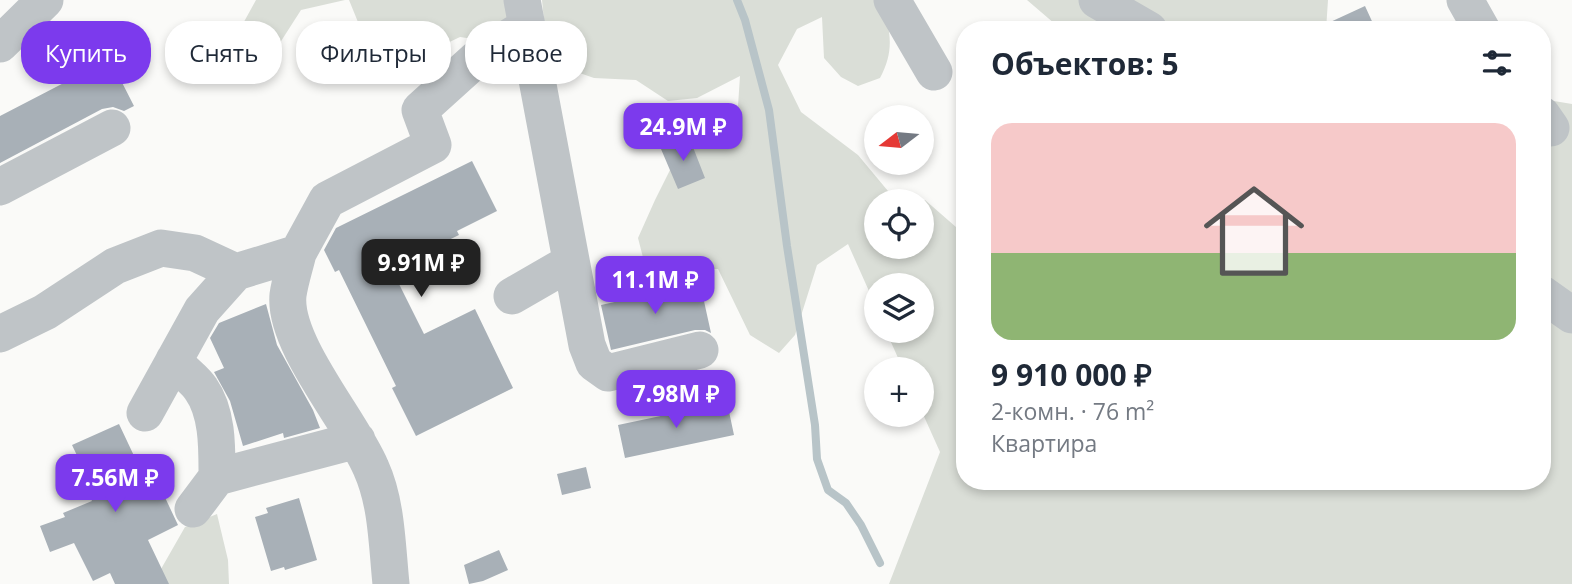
<!DOCTYPE html>
<html lang="ru">
<meta charset="utf-8">
<style>
:root{--surface:#fff;--page:#f2f2f3;--text:#1f2937;--muted:#747a83;--accent:#7c3aed}
body{margin:0;font-family:"Open Sans",sans-serif;background:var(--page);color:var(--text);height:100vh;display:flex;flex-direction:column;font-size:26px;white-space:nowrap}
*{box-sizing:border-box;margin:0}
p{font-size:23px;color:var(--muted)}
.icon{flex:none;width:38px;height:38px;fill:none;stroke:currentColor;stroke-width:2;stroke-linecap:round;stroke-linejoin:round}
.map{position:relative;flex:1;overflow:hidden}
.side{position:absolute;left:956px;top:21px;width:595px;height:469px;display:flex;flex-direction:column;background:var(--surface);border-radius:28px;box-shadow:0 4px 10px #0003}
.side>*{flex:none}
.guide{position:absolute;left:21px;top:21px;width:665px;height:63px;display:flex;gap:14px}
.needle{width:46px;rotate:254deg}
.controls{position:absolute;left:864px;top:105px;display:grid;gap:14px}
.controls a{display:grid;place-items:center;width:70px;height:70px;border-radius:50%;background:var(--surface);box-shadow:0 4px 10px #0003;font-size:35px}
.price{position:absolute;translate:-50% -60px;padding:0 16px;border-radius:14px;background:var(--accent);color:#fff;font-size:23px;line-height:46px;filter:drop-shadow(0 2px 4px #0008)}
.price::after{content:'';position:absolute;left:50%;top:42px;width:21px;height:16px;margin-left:-10px;background:inherit;clip-path:polygon(0 0,100% 0,50% 100%)}
.price.on{background:#222;color:#fff}
ul{padding:0;list-style:none}
li{display:grid;align-content:center;gap:14px;height:371px;padding:0 35px}
li span{display:grid;place-items:center;height:217px;border-radius:21px;color:#555}
li>.icon{margin-inline-start:auto}
span .icon{width:126px;height:126px;fill:#fffc;stroke-width:1}
li b{font-size:30px}
h2{display:flex;justify-content:space-between;align-items:center;height:84px;padding:0 35px;font-size:30px}
.tag{padding:0 24px;border-radius:28px;background:var(--surface);box-shadow:0 4px 10px #0003;font-size:24px;line-height:63px}
.tag.on{background:var(--accent);color:#fff}
.map>svg:first-child{display:block}
</style>
<div class="map">
<svg width="1572" height="584" viewBox="0 0 1572 584">
<rect width="100%" height="100%" fill="#fafaf8"/>
<!-- green -->
<path fill="#daded7" d="M256,0H345L301,10L276,49L253,47L240,29Z
M349,0H512L518,23L486,41L460,37L418,57H394L360,27Z
M542,0H880C891,29 895,50 880,78L858,86L841,77L824,58L822,17L797,29L778,65L801,112L858,155L893,197L892,201H877V247H922V201L925,200L964,234V481H1542V99L1572,104V584H889L940,452L922,412V369H903L886,331H922V285H877V309L848,244L817,265L795,335L779,353L750,335L718,269H646L638,238L655,200L677,156L717,130L738,106L740,76L697,98L668,101L636,80L594,78L548,62Z
M1027,0H1328L1326,30H1062Z
M217,514L228,560L229,584H142L161,569L185,527Z"/>
<g fill="none" stroke-linecap="round" stroke-linejoin="round">
<!-- stream -->
<path stroke="#b8c4c8" stroke-width="8" d="M737,0L745,20L769,110L787,246L815,425L817,459L828,490L846,503L861,525L880,563"/>
</g>
<!-- building -->
<path fill="#a8b0b7" d="M1365,6L1376,30H1313Z
M110,59L134,106L124,111L113,107L102,109L0,163V116Z
M689,137L705,178L678,189L661,149Z
M472,161L497,211L457,231L459,235L391,268L424,334L475,309L513,388L416,436L392,388L396,386L339,270L335,272L324,250L336,228Z
M700,283L711,333L705,330H695L611,350L601,305Z
M266,304L277,345L313,410L320,428L284,438L283,433L243,446L230,401L214,372L224,368L210,338L219,323Z
M727,402L734,435L625,458L618,425Z
M119,424L144,477L153,472L178,525L148,540L169,584H115L110,573L93,581L74,543L50,552L40,526L65,517L63,513L92,501L77,470L83,468L72,445Z
M586,467L591,488L562,495L557,474Z
M299,498L317,560L285,570L284,567L271,571L255,517L268,513L266,508Z
M499,550L508,570L483,581L469,584L464,565Z"/>
<g fill="none" stroke-linecap="round" stroke-linejoin="round">
<!-- minor -->
<path stroke="#bfc4c7" stroke-width="37" d="M522,0L587,345L594,363L608,373L700,350
M892,0L934,72
M1097,0L1149,30
M1465,0L1482,30
M0,44L45,0
M1542,115L1551,128
M0,187L112,128
M298,253C295,266 290,281 288,295C283,344 352,422 371,468C387,503 387,546 391,584
M1542,294L1572,315
M512,296L571,262
M0,334L45,312L115,266L161,248L195,253L236,272
M174,360C182,372 194,378 201,389C218,413 217,449 217,477
M145,413L202,310L236,272L298,253L327,200L433,145L420,110L482,54L526,27
M193,509L217,477L357,440"/>
</g>
</svg>
<div class="controls">
<a><svg class="needle" viewBox="-14 -14 28 28"><path d="M0-13l5 13h-10z" fill="#e53935"/><path d="M0 13l5-13h-10z" fill="#747a83"/></svg></a>
<a><svg class="icon" aria-label="locate" viewBox="0 0 24 24"><circle cx="12" cy="12" r="6"/><path d="M12 2v4M12 18v4M2 12h4M18 12h4"/></svg></a>
<a><svg class="icon" aria-label="layers" viewBox="0 0 24 24"><path d="M12 4l9 5-9 5-9-5zM3 14l9 5 9-5"/></svg></a>
<a>+</a>
</div>
<b class="price" style="left:683px;top:163px">24.9M ₽</b>
<b class="price on" style="left:421px;top:299px">9.91M ₽</b>
<b class="price" style="left:655px;top:316px">11.1M ₽</b>
<b class="price" style="left:676px;top:430px">7.98M ₽</b>
<b class="price" style="left:115px;top:514px">7.56M ₽</b>
<div class="guide">
<a class="tag on">Купить</a>
<a class="tag">Снять</a>
<a class="tag">Фильтры</a>
<a class="tag">Новое</a>
</div>
<section class="side">
<h2>Объектов: 5<svg class="icon" aria-label="filters" viewBox="0 0 24 24"><path d="M4 7h16M4 17h16"/><circle cx="9" cy="7" r="2"/><circle cx="15" cy="17" r="2"/></svg></h2>
<ul>
<li><span style="background:linear-gradient(#f6c9c9 60%,#8fb573 0)"><svg class="icon" aria-label="home" viewBox="0 0 24 24"><path d="M3 11l9-7 9 7M6 9v11h12V9"/></svg></span><div><b>9 910 000 ₽</b><p>2-комн. · 76 m²</p><p>Квартира</p></div></li>
</ul>
</section>
</div>
